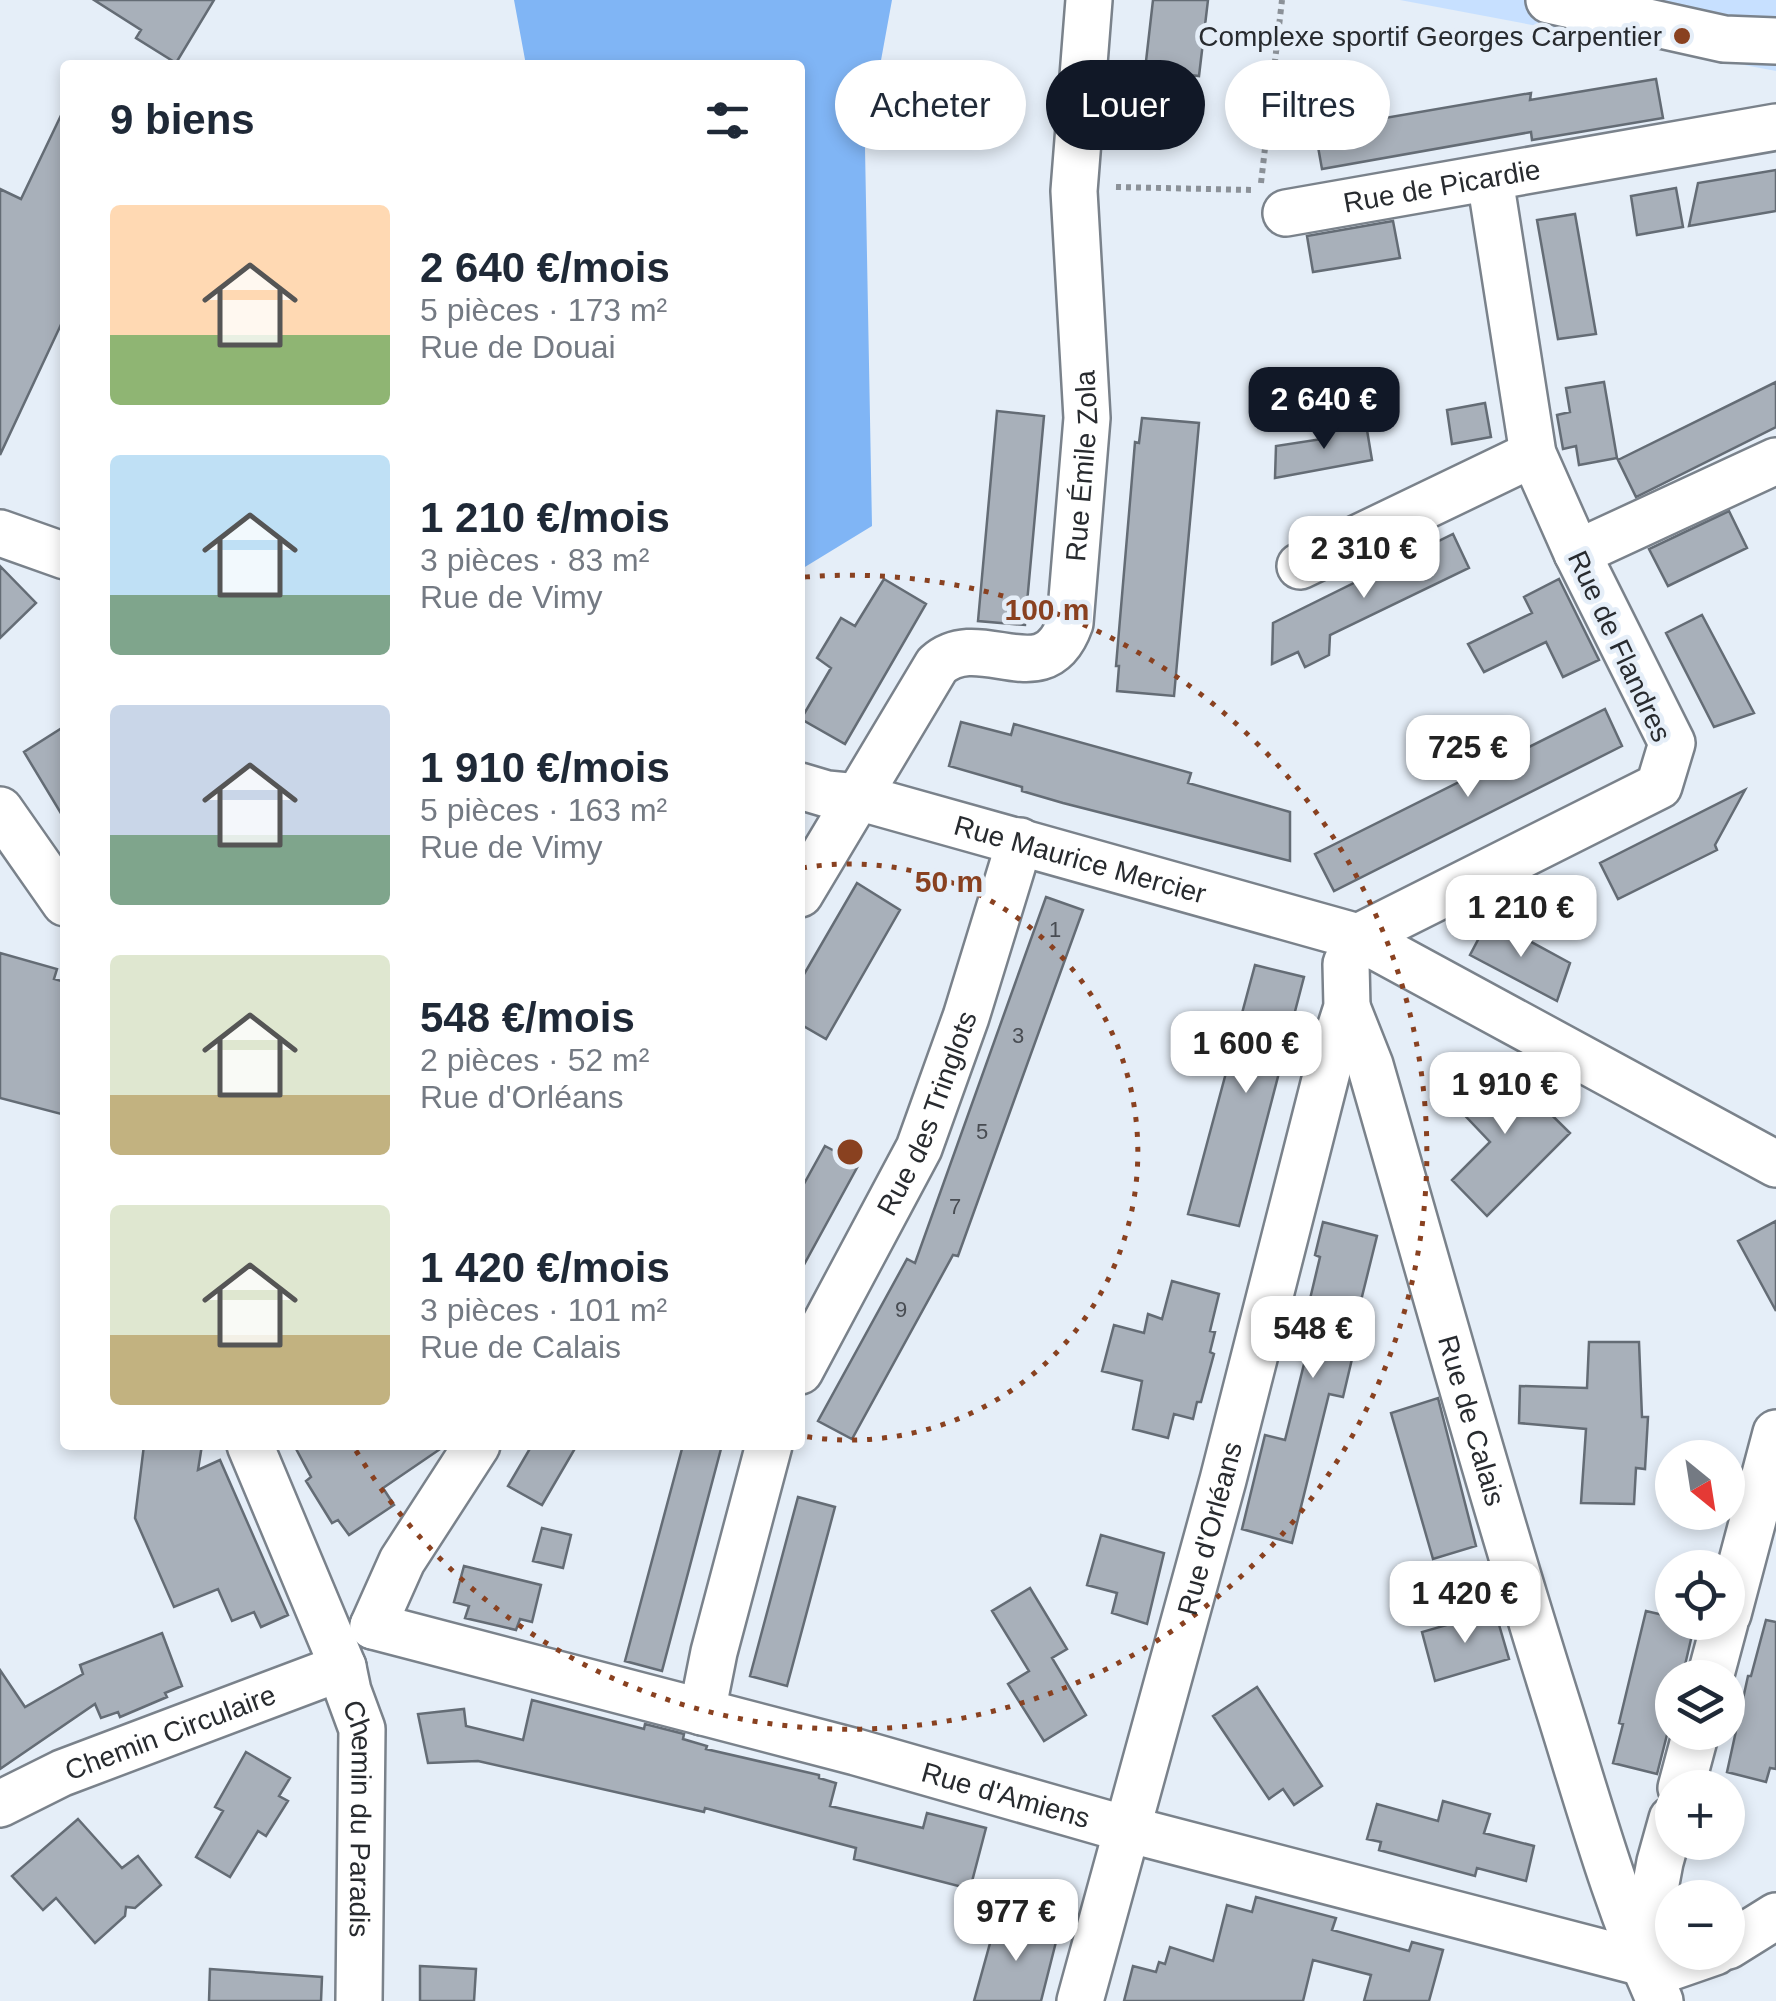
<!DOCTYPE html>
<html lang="fr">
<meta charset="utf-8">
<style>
:root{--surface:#fff;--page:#f2f2f3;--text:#1f2937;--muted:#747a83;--accent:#111827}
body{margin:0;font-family:Arial,sans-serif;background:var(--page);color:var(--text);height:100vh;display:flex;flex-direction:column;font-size:38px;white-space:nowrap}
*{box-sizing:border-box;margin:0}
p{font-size:32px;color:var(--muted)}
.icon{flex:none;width:55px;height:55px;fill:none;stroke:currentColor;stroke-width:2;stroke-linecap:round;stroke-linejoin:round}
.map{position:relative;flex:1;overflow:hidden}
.drawer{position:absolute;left:60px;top:60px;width:745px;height:1390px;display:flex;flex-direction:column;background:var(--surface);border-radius:10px;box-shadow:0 5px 15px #0003}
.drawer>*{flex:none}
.top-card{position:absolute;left:835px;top:60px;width:790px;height:90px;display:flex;gap:20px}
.needle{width:65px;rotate:150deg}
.controls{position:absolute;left:1655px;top:1440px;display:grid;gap:20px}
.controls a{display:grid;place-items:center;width:90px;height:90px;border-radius:50%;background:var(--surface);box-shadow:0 5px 15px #0003;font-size:50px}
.price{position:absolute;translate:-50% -85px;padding:0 22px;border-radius:20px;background:#fff;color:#222;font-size:32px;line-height:65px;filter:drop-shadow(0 2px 5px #0008)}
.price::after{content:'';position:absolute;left:50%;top:60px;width:30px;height:22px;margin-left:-15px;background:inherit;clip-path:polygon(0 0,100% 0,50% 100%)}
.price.current{background:var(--accent);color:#fff}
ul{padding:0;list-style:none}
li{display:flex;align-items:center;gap:30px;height:250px;padding:0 50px}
li span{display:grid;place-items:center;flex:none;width:280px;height:200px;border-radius:10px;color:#555}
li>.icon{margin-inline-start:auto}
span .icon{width:120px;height:120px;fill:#fffc;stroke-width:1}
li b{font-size:42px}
h2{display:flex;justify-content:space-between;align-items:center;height:120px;padding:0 50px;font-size:42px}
.chip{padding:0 35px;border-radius:45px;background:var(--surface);box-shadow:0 5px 15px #0003;font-size:35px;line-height:90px}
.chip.current{background:var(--accent);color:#fff}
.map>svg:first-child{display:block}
</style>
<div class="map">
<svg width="1776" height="2001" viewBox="0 0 1776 2001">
<rect width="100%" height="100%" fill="#e5eef8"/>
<!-- green -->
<path fill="#c7e0ff" d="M1400,0H1776V71Z"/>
<!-- forest -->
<path fill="#80b5f5" d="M514,0H892L865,148L872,526L800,570V65H526Z"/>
<!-- building -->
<path fill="#a8b0ba" stroke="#646c75" stroke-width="2.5" d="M94,0H214L176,63L136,38L141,30Z
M1153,0H1208L1199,76L1145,70Z
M1656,79L1663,118L1532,140L1531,132L1322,169L1315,130L1531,93L1530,100Z
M65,107V316L0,455V189L21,199Z
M1776,170V211L1689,226L1698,183Z
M1676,188L1683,227L1637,235L1631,196Z
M1575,214L1596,334L1558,339L1537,220Z
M1393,221L1400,258L1313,272L1307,236Z
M1604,382L1617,458L1579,465L1576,446L1563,449L1557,415L1570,412L1566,388Z
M1776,382V427L1636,497L1618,460Z
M1485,403L1491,437L1452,444L1447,410Z
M997,411L1044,416L1025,625L978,621Z
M1142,418L1199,423L1174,696L1117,691L1119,666H1116L1131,490L1135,442L1139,443Z
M1366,424L1372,460L1275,478L1276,446L1322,439L1321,432Z
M1729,511L1747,548L1668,586L1649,549Z
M1453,534L1469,568L1330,635L1329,655L1305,667L1298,652L1272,664L1273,623Z
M0,566L36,603L0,638Z
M884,579L926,604L845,744L801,719L831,668L817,658L841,618L855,626Z
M1559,579L1599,660L1563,677L1546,642L1484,672L1468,644L1532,613L1524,597Z
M1702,615L1754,713L1714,727L1666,633Z
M1605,709L1622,746L1334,891L1315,854Z
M961,722L1011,735L1014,724L1191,773L1188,783L1290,812V861L1063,803L1022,791V787L949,766Z
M65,726V820L24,752Z
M1745,790L1715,845L1717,850L1618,899L1600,863Z
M857,883L900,910L826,1039L800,1024V981Z
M1046,897L1083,910L1020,1084L958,1256L953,1255L852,1439L818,1421L907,1259L915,1263Z
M1489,919L1570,963L1557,1001L1470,955Z
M0,953L57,969L54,979L65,982V1115L0,1098Z
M1255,965L1304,977L1239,1226L1188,1214Z
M1497,1061L1570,1133L1487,1216L1452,1180L1490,1142L1454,1104Z
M825,1146L859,1164L800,1272V1191Z
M1776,1221V1311L1738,1241Z
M1323,1222L1377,1236L1351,1341L1356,1342L1343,1397L1329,1394L1292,1543L1242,1529L1265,1435L1285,1440L1307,1352L1301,1351L1314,1300L1310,1299L1320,1257L1315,1255Z
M1172,1281L1219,1294L1210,1331L1215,1332L1210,1352L1214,1354L1201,1402H1197L1193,1419L1174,1414L1168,1438L1133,1429L1142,1381L1102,1371L1114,1325L1144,1333L1148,1314L1162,1319Z
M1589,1342H1639L1642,1417H1648L1645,1469L1636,1468L1634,1504L1581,1503L1586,1429L1519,1423L1520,1386L1587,1388Z
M1438,1398L1476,1546L1433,1559L1391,1413Z
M144,1445H202L198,1470L220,1460L288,1615L261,1627L254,1612L232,1621L218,1589L174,1607L135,1518Z
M294,1445H446L383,1488L394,1505L349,1535L338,1520L332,1523L306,1481L311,1477Z
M532,1445H577L542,1505L508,1486Z
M683,1445H722L662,1671L625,1661Z
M798,1497L835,1507L787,1686L750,1676Z
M542,1528L571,1535L563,1568L533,1561Z
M1101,1535L1164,1553L1147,1624L1112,1613L1117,1593L1087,1585Z
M464,1566L541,1585L532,1622L520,1619L516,1630L465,1618L469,1606L454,1602Z
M1030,1588L1067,1649L1052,1658L1086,1715L1044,1741L1008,1684L1029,1671L992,1611Z
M1495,1611L1509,1659L1435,1681L1422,1632Z
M1646,1611L1672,1617V1622H1695L1682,1678H1672V1715L1657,1774L1613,1763L1623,1724L1619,1723Z
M1766,1620L1776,1622V1769L1770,1768L1766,1782L1727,1772L1748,1676H1751Z
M162,1633L182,1686L165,1693L167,1697L120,1717L118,1712L101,1718L95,1704L0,1769V1670L25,1707L83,1674L80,1665Z
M1257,1687L1322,1786L1294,1805L1283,1789L1269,1799L1213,1716Z
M532,1700L644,1729L645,1724L684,1734L683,1739L707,1746L706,1749L819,1775V1778L836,1783L830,1806L923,1828L927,1813L986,1828L970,1889L854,1859L856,1848L705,1808L704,1812L478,1761L428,1763L418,1714L464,1709L466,1726L523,1740Z
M246,1752L290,1778L279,1796L288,1801L266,1836L258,1831L230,1877L196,1857L223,1811L215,1807Z
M1443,1801L1490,1814L1484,1833L1534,1846L1526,1881L1477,1868L1475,1876L1379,1850L1381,1842L1367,1839L1377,1804L1438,1821Z
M78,1819L122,1868L138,1856L161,1885L135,1908L126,1907L125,1916L95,1943L56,1898L43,1910L12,1876Z
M1256,1897L1336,1918L1332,1930L1409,1951L1412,1942L1443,1950L1429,2001H1364L1371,1975L1313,1960L1303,2001H1124L1133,1966L1156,1972L1159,1962L1165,1964L1170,1947L1213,1961L1227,1905L1252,1912Z
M997,1918L1058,1934L1041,2001H974Z
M420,1966L476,1969L474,2001H420Z
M210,1969L322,1977L321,2001H209Z"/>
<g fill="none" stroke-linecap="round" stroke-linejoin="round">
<!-- minor casing -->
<g stroke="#7a828b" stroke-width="50">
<g id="minor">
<path d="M1549,0L1724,39L1776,41"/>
<path id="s1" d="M1286,213L1776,127"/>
<path d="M0,533L65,556"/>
<path d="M1577,553L1776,461"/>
<path d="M1300,566L1533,454"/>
<path id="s2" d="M800,786L827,794L858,797L1358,937L1776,1164"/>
<path d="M0,810L65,903"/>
<path id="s3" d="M800,894L937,665C981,626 1044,697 1070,623L1087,418L1074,191L1089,0"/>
<path d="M1358,937L1659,786L1672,743L1577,553L1533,454L1490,179"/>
<path id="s4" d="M1347,1007L1370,1065C1431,1277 1490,1490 1556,1700C1588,1801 1616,1905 1660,2001"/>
<path id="s5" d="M800,1371L919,1148L966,1017L1020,841"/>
<path id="s6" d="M250,1445L343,1667L348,1691L362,1729L359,2001"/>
<path d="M1728,1614L1776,1433"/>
<path id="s7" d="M373,1626L856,1752L1108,1824L1666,1969L1715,1952"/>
<path d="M373,1626L402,1561L477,1445"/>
<path d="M1710,1678L1725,1622"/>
<path d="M702,1712L714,1652L769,1445"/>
<path d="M1681,1788L1696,1732"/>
<path id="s8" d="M0,1804L62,1773L343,1667"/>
<path d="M1728,1946L1776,1916"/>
<path d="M1642,1958L1660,1862L1672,1819"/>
<path id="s9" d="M1080,2001L1223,1480L1330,1060L1347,1007L1346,964L1358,937"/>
</g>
</g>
<!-- path -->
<path stroke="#8b9198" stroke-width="6" stroke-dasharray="5 5" stroke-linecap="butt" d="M1261,183L1282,0
M1116,187L1253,190"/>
<!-- minor -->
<use href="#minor" stroke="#fff" stroke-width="45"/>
</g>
<!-- distance rings -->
<g fill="none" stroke="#894120" stroke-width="5" stroke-dasharray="5 10">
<path d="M802 868A288 288 0 1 1 802 1436"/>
<path d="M805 577A577 577 0 1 1 355 1449"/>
</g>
<!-- markers -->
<circle fill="#894120" stroke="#e5eef8" stroke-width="4" cx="1682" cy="36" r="10"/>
<g text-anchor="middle" stroke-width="9" stroke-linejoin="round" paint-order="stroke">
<!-- number labels -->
<g font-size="22" fill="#484c52">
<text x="1055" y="937">1</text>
<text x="1018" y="1043">3</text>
<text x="982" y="1139">5</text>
<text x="955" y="1214">7</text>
<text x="901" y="1317">9</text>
</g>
<!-- poi labels -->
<g font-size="28" fill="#282b2f" stroke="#e5eef8" text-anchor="end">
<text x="1662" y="46">Complexe sportif Georges Carpentier</text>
</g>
<!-- street labels -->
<g font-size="28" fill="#282b2f" stroke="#e5eef8">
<text dy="10" stroke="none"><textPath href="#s1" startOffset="158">Rue de Picardie</textPath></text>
<text dy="10" stroke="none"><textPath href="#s3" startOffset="578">Rue Émile Zola</textPath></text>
<text transform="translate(1620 646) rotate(65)" y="10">Rue de Flandres</text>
<text dy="10" stroke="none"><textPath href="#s2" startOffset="290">Rue Maurice Mercier</textPath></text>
<text dy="10" stroke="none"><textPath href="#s5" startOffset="288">Rue des Tringlots</textPath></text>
<text dy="10" stroke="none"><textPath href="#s4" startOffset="432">Rue de Calais</textPath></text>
<text dy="10" stroke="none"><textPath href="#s9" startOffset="490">Rue d'Orléans</textPath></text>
<text dy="10" stroke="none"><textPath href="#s8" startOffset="185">Chemin Circulaire</textPath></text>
<text dy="10" stroke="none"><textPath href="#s7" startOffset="655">Rue d'Amiens</textPath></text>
<text dy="10" stroke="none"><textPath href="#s6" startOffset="395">Chemin du Paradis</textPath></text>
</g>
</g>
<circle cx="850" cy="1152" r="15" fill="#894120" stroke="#e5eef8" stroke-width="5"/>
<g font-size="30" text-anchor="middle" font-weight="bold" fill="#894120" stroke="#e5eef8" stroke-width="9" stroke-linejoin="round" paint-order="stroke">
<text x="1047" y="620">100 m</text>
<text x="949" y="892">50 m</text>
</g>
</svg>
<div class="controls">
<a><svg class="needle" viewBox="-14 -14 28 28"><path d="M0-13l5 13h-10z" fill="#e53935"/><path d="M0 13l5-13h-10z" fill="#747a83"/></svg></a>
<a><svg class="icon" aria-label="locate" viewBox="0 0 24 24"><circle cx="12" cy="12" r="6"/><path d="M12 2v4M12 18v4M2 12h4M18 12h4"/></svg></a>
<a><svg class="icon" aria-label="layers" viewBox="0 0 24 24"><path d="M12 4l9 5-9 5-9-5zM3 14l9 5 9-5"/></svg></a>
<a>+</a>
<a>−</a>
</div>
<b class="price current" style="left:1324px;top:452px">2 640 €</b>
<b class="price" style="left:1364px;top:601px">2 310 €</b>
<b class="price" style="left:1468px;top:800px">725 €</b>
<b class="price" style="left:1521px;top:960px">1 210 €</b>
<b class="price" style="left:1246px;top:1096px">1 600 €</b>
<b class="price" style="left:1505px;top:1137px">1 910 €</b>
<b class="price" style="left:1313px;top:1381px">548 €</b>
<b class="price" style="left:1465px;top:1646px">1 420 €</b>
<b class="price" style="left:1016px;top:1964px">977 €</b>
<div class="top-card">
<a class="chip">Acheter</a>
<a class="chip current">Louer</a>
<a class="chip">Filtres</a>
</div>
<section class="drawer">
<h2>9 biens<svg class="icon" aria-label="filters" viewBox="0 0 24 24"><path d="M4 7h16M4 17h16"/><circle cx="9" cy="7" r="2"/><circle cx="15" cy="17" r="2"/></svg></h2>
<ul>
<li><span style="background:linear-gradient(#ffd9b3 65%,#8fb573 0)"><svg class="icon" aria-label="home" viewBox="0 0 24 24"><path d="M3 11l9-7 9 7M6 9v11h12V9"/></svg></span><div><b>2 640 €/mois</b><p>5 pièces · 173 m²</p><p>Rue de Douai</p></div></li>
<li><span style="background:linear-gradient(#bfe0f5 70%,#7fa58c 0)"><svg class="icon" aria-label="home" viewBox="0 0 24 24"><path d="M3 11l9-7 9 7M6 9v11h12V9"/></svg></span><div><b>1 210 €/mois</b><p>3 pièces · 83 m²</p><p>Rue de Vimy</p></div></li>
<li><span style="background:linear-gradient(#c9d6e8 65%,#7fa58c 0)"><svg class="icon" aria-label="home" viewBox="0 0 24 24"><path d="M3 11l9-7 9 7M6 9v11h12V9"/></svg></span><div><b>1 910 €/mois</b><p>5 pièces · 163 m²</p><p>Rue de Vimy</p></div></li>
<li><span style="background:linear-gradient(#dfe7d0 70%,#c2b280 0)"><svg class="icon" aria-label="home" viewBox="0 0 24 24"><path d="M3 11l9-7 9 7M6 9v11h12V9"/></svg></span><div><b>548 €/mois</b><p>2 pièces · 52 m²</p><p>Rue d'Orléans</p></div></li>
<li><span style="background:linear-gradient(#dfe7d0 65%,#c2b280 0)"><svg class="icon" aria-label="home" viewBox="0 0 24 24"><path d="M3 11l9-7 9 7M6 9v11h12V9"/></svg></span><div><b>1 420 €/mois</b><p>3 pièces · 101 m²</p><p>Rue de Calais</p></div></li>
</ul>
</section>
</div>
